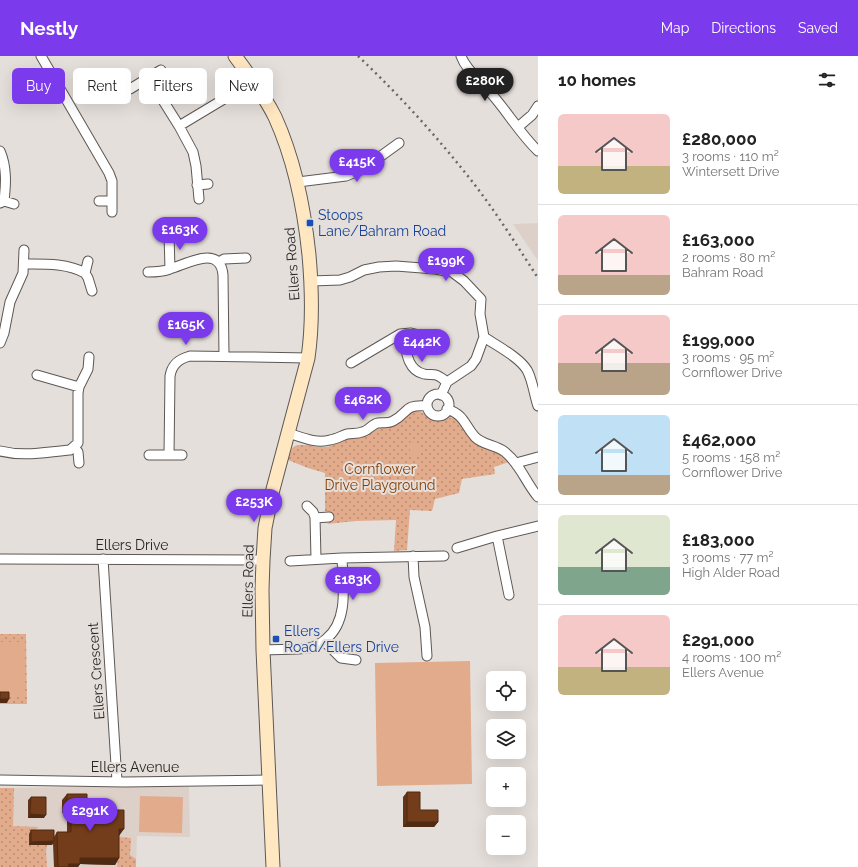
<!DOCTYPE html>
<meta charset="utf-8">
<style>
:root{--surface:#fff;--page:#f6f6f6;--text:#222;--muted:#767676;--line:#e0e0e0;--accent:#7c3aed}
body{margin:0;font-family:Raleway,sans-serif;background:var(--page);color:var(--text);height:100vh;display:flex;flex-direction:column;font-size:15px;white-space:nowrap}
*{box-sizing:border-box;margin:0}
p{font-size:13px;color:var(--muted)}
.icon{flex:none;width:22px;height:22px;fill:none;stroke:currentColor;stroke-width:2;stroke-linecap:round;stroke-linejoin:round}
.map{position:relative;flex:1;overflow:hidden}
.side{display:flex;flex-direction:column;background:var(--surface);width:320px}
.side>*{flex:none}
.top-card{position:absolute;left:12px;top:12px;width:380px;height:36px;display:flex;gap:8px}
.buttons{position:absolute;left:486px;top:615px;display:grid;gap:8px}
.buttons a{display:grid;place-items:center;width:40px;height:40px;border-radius:6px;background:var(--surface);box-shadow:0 4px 16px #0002;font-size:20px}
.price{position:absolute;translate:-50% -34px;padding:0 9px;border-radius:14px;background:var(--accent);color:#fff;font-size:13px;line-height:26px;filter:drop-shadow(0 1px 2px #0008)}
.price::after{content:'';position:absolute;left:50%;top:24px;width:12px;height:9px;margin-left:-6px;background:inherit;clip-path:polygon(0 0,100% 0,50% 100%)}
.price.on{background:#222;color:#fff}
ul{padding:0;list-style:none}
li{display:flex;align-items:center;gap:12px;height:100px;padding:0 20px}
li+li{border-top:1px solid var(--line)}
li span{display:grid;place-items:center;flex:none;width:112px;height:80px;border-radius:6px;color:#555}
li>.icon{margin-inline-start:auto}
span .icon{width:48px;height:48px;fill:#fffc;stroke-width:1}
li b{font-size:17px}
h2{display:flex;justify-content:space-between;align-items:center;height:48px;padding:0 20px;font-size:17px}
.tag{padding:0 14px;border-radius:6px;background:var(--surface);box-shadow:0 4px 16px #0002;font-size:14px;line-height:36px}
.tag.on{background:var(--accent);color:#fff}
header{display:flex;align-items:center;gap:24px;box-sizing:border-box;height:56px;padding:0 20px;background:var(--accent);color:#fff}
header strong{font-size:19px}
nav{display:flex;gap:22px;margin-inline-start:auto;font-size:14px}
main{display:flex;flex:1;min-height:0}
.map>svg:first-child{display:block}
</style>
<header>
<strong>Nestly</strong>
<nav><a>Map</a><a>Directions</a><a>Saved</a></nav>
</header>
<main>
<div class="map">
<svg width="538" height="811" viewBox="0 0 538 811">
<defs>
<pattern id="park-dots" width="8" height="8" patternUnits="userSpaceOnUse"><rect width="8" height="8" fill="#e2ab8c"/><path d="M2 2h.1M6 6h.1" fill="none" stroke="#b78b72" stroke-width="1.8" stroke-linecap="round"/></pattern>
</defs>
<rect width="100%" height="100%" fill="#e5dfdb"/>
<!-- built -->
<path fill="#ddd0c9" d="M538,167V205L513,168Z
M78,731H189L190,781L137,780L136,811H0V732Z"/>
<!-- park -->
<path fill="url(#park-dots)" d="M416,355C423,355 428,361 435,362C443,364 449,359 456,363C463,366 465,380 475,386C487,393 502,395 509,406L494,411L495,418L462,423L459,437L435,443L432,455L410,454L407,494L394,495L396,464L356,465L327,468L335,462C334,457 329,456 325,455V417L308,412L288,404L292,392L297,389H307L318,391H328L347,383L365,380L382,371H393L398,368L412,356Z
M0,578H26L27,648H0Z
M0,732H14L13,770L39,771L29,778V789H47L46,795L47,811H0Z
M119,781L131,782L130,799L136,803V811H117Z"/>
<!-- garden -->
<path fill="#e2ab8c" d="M410,386C418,386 422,387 422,396L419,401H410Z
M0,586H24V639H0Z
M470,605L472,728L377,730L375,607Z
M140,740L183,741L182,777L139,776Z"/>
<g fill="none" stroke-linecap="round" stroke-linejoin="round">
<!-- street casing -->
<g stroke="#5d5855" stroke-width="11">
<path id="street" d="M41,0L109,117L112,125V156
M461,0C466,14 479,23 488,34C506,53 519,77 538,95
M149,22L179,70L193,96L196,110L199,143
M130,33L161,14
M179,70L254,25
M518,71L532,59L538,50
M0,95C7,111 6,128 4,145
M298,126L346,120L363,113L399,87
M197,129L208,128
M99,145H112
M0,147L4,145L14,148
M169,178L170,213
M219,206L224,203L246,202
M25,208C44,208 67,207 85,217L88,205
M148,216C155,216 162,216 170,213C187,208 220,188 223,219L224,300
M85,217L88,222L92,235
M311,225L340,224L350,221L364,214L379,211L396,210L435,213L452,216L464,225L481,243L480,258L484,281L476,303L471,310L447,326L441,339
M403,278C406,292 406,314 424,318C428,319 433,318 436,319C440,320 444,324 447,326
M484,281C497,290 519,301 527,314C533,325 534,339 538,350
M0,287L4,277L10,246L23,217L24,194
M351,307L400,278L411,277L439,284
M37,319L79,331
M427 349a11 11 0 1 1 22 0a11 11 0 1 1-22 0Z
M447,353C465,359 464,369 475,381C483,389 496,389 505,396C520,408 526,427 538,441
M288,377C301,381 316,388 330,384C336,383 341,380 347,378C352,377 357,378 362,376C368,375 372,368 378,367C383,366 388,368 393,365C409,357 403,348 427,350
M74,391L78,396L79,407
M0,395C25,401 45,396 70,394L78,387V337L79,331L88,313L89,301
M149,399H182
M169,399L170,320C172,308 179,303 190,300L308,302
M516,407L538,401
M307,450L313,456L315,461L316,503
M315,462L329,461
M457,492L497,480
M413,500L414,521L425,571L427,600
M0,503L263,504
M103,503L117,725
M290,505L342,502
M509,539L497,480L538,470
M324,585L341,602L356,604
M263,594C278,593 294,594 309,592C315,591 321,587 326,583C349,565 343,528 342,502L444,500
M0,724L125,726L269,724"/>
</g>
<!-- secondary casing -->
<g stroke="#5d5855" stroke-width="15">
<path id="secondary" d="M235,0C250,20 264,39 275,61C295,105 304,151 309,199C312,233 313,268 308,302L272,437L265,472L263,504L262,534L263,594L273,811"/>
</g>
<!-- street -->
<use href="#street" stroke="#fff" stroke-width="9"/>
<!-- secondary -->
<use href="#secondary" stroke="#fee7c1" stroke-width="13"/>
<!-- rail -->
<path stroke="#6a6664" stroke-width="2.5" stroke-dasharray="2 4" stroke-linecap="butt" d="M358,0C396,36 431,74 463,114C491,148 514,185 538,222"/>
</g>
<!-- wall -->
<path fill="#633417" d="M407,736L420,754L438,766L434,771H403V741Z
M67,738L107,754L119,779V802L115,809L80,808L78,811H54L53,787L52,789H29V778L31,774L54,781L57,776H67V757H62V744Z
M31,741L44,762H28V744Z"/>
<!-- shaded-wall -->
<path fill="#502b13" d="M0,643H9L7,647H0Z
M67,751H71L67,757H62Z
M30,758L46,759L44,762H28Z
M407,766H438L434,771H403Z
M119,773H124L119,780Z
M54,785L52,789H29L31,786Z
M80,802H119L115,809L80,808L78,811H66L68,808Z"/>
<!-- building -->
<path fill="#733d1b" stroke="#502b13" d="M0,636H9V643H0Z
M407,736H420V754H438V766H407Z
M67,738H87V746H107V754H124V773H119V802H80V808H68L69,811H58L57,776H71V751H67Z
M31,741H46V759L30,758Z
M31,774H54V785L31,786Z"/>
<!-- markers -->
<g fill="#1a4fb4" stroke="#e5dfdb" stroke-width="1.5">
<rect x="306" y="163" width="8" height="8" rx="2"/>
<rect x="272" y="579" width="8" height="8" rx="2"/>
</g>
<g text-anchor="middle" stroke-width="4" stroke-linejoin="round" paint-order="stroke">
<!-- transit labels -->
<g font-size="14" fill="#164399" stroke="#e5dfdb" text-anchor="start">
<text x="318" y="164">Stoops<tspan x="318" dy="16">Lane/Bahram Road</tspan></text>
<text x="284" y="580">Ellers<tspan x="284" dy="16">Road/Ellers Drive</tspan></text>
</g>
<!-- street labels -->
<g font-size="14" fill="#272524" stroke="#e5dfdb">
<text transform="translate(292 208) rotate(-94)" y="5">Ellers Road</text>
<text x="132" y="494">Ellers Drive</text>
<text transform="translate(248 525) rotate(-89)" y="5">Ellers Road</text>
<text transform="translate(96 615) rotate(-94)" y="5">Ellers Crescent</text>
<text x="135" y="716">Ellers Avenue</text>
</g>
<!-- park labels -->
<g font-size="14" fill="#873d00" stroke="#e5dfdb">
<text x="380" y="418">Cornflower<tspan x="380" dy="16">Drive Playground</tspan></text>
</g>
</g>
</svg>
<div class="buttons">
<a><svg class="icon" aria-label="locate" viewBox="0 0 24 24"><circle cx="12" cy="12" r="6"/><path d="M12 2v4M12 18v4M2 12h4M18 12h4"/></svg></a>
<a><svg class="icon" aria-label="layers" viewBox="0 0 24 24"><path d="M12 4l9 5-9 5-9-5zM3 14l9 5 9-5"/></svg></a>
<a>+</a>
<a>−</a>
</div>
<b class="price on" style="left:485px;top:46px">£280K</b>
<b class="price" style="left:357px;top:127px">£415K</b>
<b class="price" style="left:180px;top:195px">£163K</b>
<b class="price" style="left:446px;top:226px">£199K</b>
<b class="price" style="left:186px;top:290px">£165K</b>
<b class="price" style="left:422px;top:307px">£442K</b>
<b class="price" style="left:363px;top:365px">£462K</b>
<b class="price" style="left:254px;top:467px">£253K</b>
<b class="price" style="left:353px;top:545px">£183K</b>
<b class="price" style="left:90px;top:776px">£291K</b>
<div class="top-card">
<a class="tag on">Buy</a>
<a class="tag">Rent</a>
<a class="tag">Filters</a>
<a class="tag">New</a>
</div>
</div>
<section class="side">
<h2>10 homes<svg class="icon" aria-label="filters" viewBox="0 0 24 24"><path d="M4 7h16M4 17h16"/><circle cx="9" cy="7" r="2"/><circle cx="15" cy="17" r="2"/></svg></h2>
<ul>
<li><span style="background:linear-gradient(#f6c9c9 65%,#c2b280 0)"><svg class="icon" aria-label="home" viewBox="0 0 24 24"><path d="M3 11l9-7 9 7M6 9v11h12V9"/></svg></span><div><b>£280,000</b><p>3 rooms · 110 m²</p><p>Wintersett Drive</p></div></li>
<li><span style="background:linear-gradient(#f6c9c9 75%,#b9a48a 0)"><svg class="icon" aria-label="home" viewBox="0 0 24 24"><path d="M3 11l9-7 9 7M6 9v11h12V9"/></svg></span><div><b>£163,000</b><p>2 rooms · 80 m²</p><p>Bahram Road</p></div></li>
<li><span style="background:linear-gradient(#f6c9c9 60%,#b9a48a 0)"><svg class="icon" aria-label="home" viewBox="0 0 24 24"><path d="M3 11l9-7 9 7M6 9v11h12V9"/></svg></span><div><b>£199,000</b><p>3 rooms · 95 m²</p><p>Cornflower Drive</p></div></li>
<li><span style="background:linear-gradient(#bfe0f5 75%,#b9a48a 0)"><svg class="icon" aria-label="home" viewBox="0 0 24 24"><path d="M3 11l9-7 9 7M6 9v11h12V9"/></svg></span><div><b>£462,000</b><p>5 rooms · 158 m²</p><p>Cornflower Drive</p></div></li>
<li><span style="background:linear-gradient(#dfe7d0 65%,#7fa58c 0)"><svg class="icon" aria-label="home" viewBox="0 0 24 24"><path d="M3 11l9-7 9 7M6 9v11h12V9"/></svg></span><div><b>£183,000</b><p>3 rooms · 77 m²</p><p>High Alder Road</p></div></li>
<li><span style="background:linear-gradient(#f6c9c9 65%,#c2b280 0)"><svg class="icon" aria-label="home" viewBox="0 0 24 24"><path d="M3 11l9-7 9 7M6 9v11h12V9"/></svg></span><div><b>£291,000</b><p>4 rooms · 100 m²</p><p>Ellers Avenue</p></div></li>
</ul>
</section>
</main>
